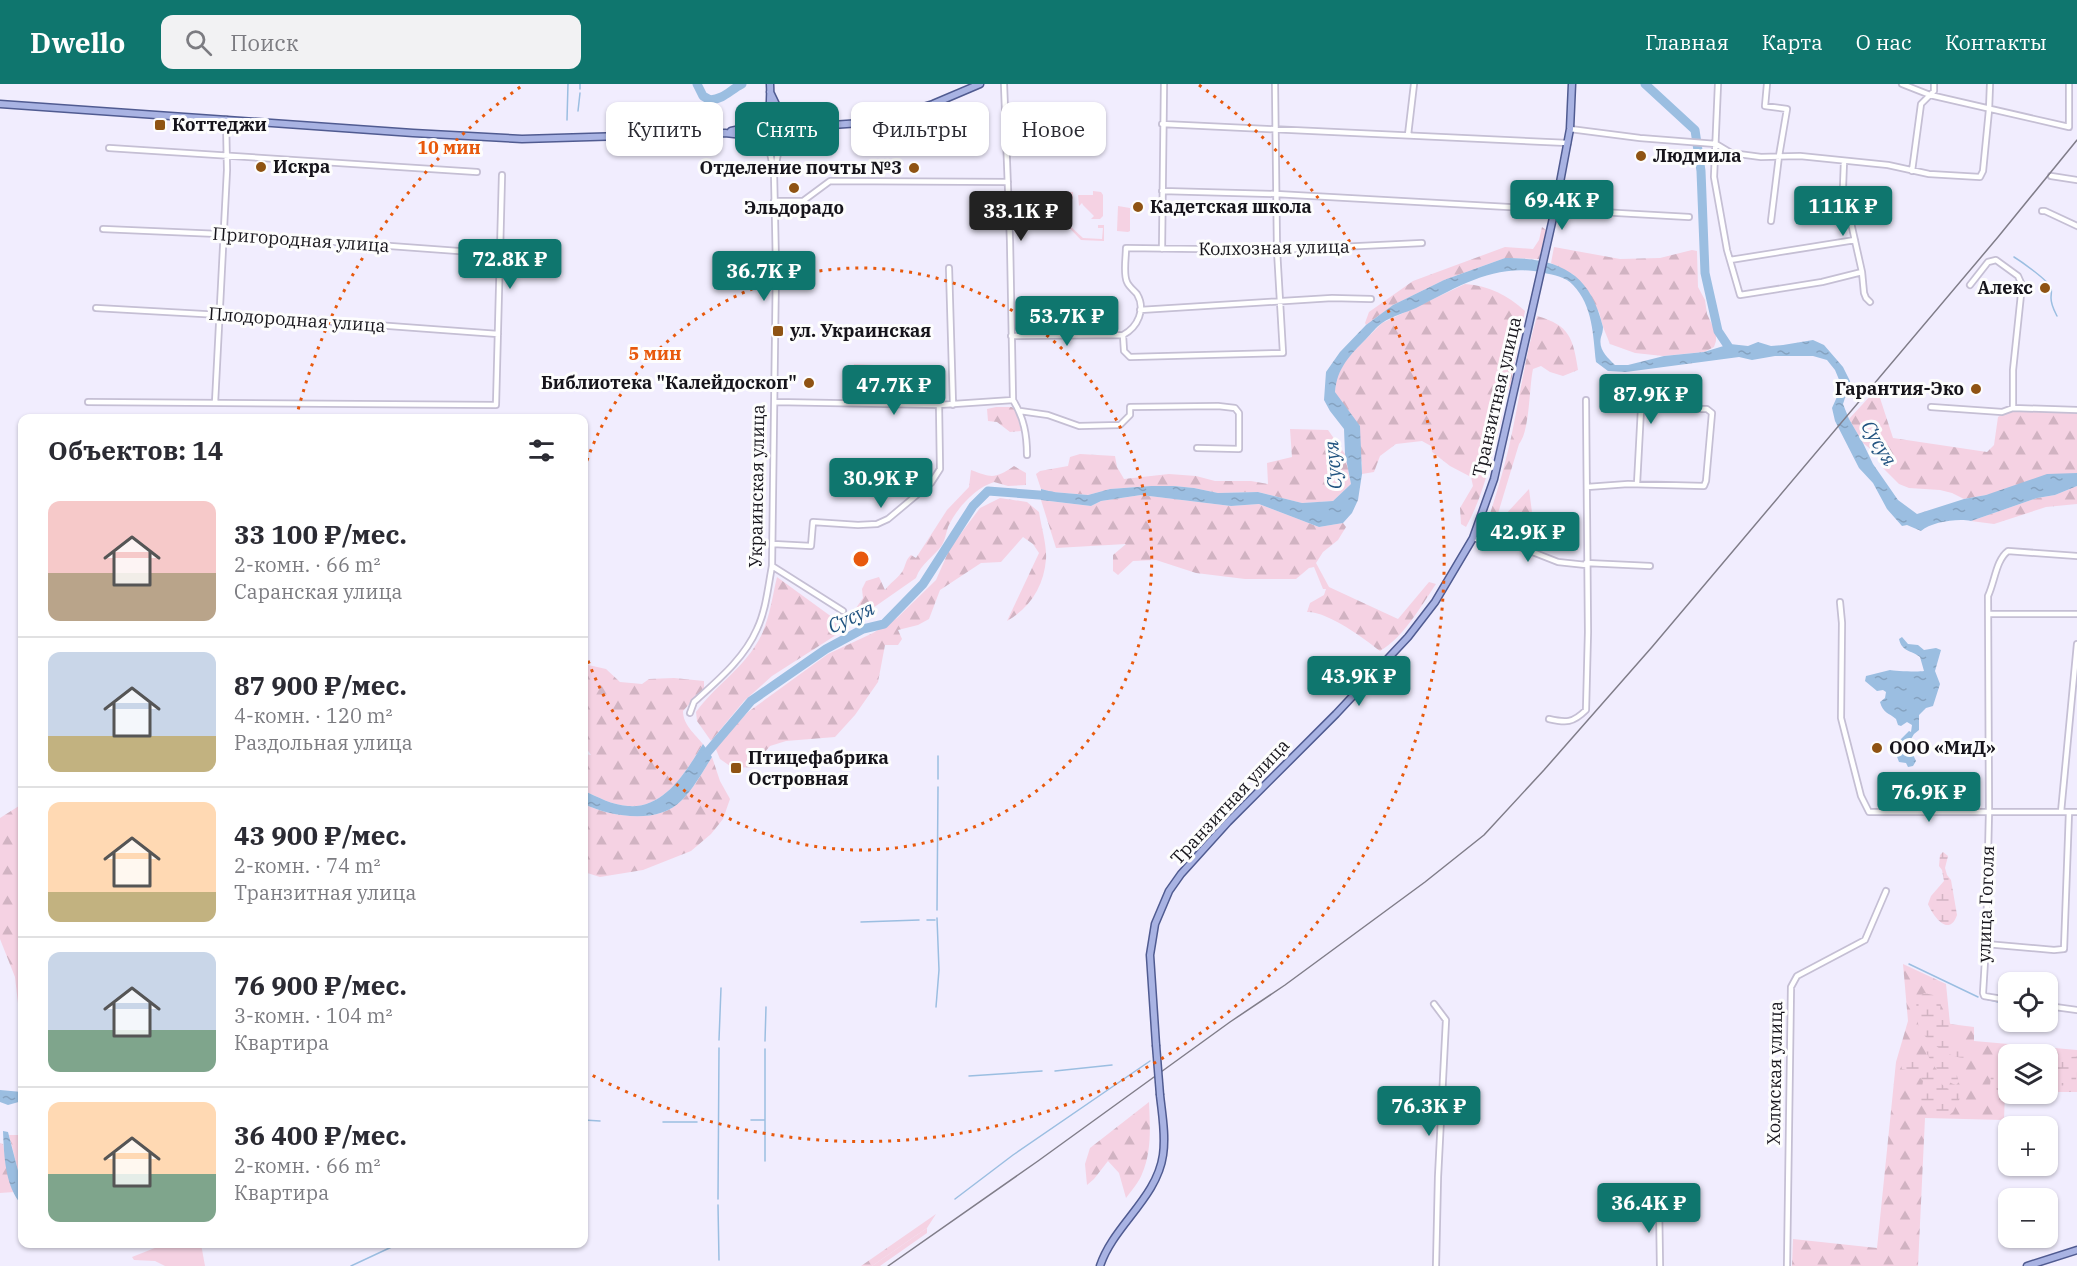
<!DOCTYPE html>
<html lang="ru">
<meta charset="utf-8">
<style>
:root{--surface:#fff;--page:#f2f2f3;--text:#2b2b33;--muted:#7c7c81;--line:#e1e1e2;--accent:#0f766e}
body{margin:0;font-family:"IBM Plex Serif",serif;background:var(--page);color:var(--text);height:100vh;display:flex;flex-direction:column;font-size:22px;white-space:nowrap}
*{box-sizing:border-box;margin:0}
p{font-size:20px;color:var(--muted)}
.icon{flex:none;width:33px;height:33px;fill:none;stroke:currentColor;stroke-width:2;stroke-linecap:round;stroke-linejoin:round}
.map{position:relative;flex:1;overflow:hidden}
.details{position:absolute;left:18px;top:330px;width:570px;height:834px;display:flex;flex-direction:column;background:var(--surface);border-radius:12px;box-shadow:0 2px 4px #0004}
.details>*{flex:none}
.guide{position:absolute;left:606px;top:18px;width:570px;height:54px;display:flex;gap:12px}
.fabs{position:absolute;left:1998px;top:888px;display:grid;gap:12px}
.fabs a{display:grid;place-items:center;width:60px;height:60px;border-radius:12px;background:var(--surface);box-shadow:0 2px 4px #0004;font-size:30px}
.price{position:absolute;translate:-50% -51px;padding:0 14px;border-radius:6px;background:var(--accent);color:#fff;font-size:20px;line-height:39px;filter:drop-shadow(0 2px 3px #0008)}
.price::after{content:'';position:absolute;left:50%;top:36px;width:18px;height:14px;margin-left:-9px;background:inherit;clip-path:polygon(0 0,100% 0,50% 100%)}
.price.on{background:#222;color:#fff}
ul{padding:0;list-style:none}
li{display:flex;align-items:center;gap:18px;height:150px;padding:0 30px}
li+li{border-top:2px solid var(--line)}
li span{display:grid;place-items:center;flex:none;width:168px;height:120px;border-radius:12px;color:#555}
li>.icon{margin-inline-start:auto}
span .icon{width:72px;height:72px;fill:#fffc;stroke-width:1}
li b{font-size:26px}
h2{display:flex;justify-content:space-between;align-items:center;height:72px;padding:0 30px;font-size:26px}
.tag{padding:0 21px;border-radius:12px;background:var(--surface);box-shadow:0 2px 4px #0004;font-size:21px;line-height:54px}
.tag.on{background:var(--accent);color:#fff}
header{display:flex;align-items:center;gap:36px;box-sizing:border-box;height:84px;padding:0 30px;background:var(--accent);color:#fff}
header strong{font-size:28px}
nav{display:flex;gap:33px;margin-inline-start:auto;font-size:21px}
.search{width:420px;height:54px;background:var(--page);display:flex;align-items:center;gap:15px;box-sizing:border-box;padding:0 21px;border-radius:12px;color:var(--muted);font-size:22px}
.map>svg:first-child{display:block}
</style>
<header>
<strong>Dwello</strong>
<div class="search"><svg class="icon" aria-label="search" viewBox="0 0 24 24"><circle cx="10" cy="10" r="6"/><path d="M15 15l6 6"/></svg>Поиск</div>
<nav><a>Главная</a><a>Карта</a><a>О нас</a><a>Контакты</a></nav>
</header>
<div class="map">
<svg width="2077" height="1182" viewBox="0 0 2077 1182">
<defs>
<pattern id="forest-firs" width="22" height="20" patternUnits="userSpaceOnUse" patternTransform="scale(1.5)"><rect width="22" height="20" fill="#f5d2e3"/><path d="M5 1l3.5 6h-7zM16 11l3.5 6h-7z" fill="#d1b3c2"/></pattern>
<pattern id="wetland-marsh" width="20" height="14" patternUnits="userSpaceOnUse" patternTransform="scale(1.5)"><rect width="20" height="14" fill="#f5d2e3"/><path d="M1 5h8M5 5V1M11 12h8M15 12V8" fill="none" stroke="#d1b3c2"/></pattern>
<pattern id="water-ripples" width="26" height="14" patternUnits="userSpaceOnUse" patternTransform="scale(1.5)"><rect width="26" height="14" fill="#9bbee1"/><path d="M2 4q2-2 4 0t4 0M15 11q2-2 4 0t4 0" fill="none" stroke="#85a2c0"/></pattern>
</defs>
<rect width="100%" height="100%" fill="#f1edfe"/>
<!-- grass -->
<path fill="#f5d2e3" d="M1093,107L1101,108L1103,111V132L1100,135H1091L1094,132L1083,121L1082,119L1079,122L1078,111H1093Z
M1057,108H1073V115H1070V110H1059L1058,128L1069,141L1083,154L1102,155L1103,144H1098V141H1104V157L1081,156L1056,130Z
M1118,122L1130,124V147L1128,148L1117,147Z
M854,280L874,281L877,282L875,292H854L852,291Z
M927,1144V1149L880,1182H872Z
M165,1160H201L205,1182H165L155,1177L134,1176L132,1173Z"/>
<!-- forest -->
<path fill="url(#forest-firs)" d="M1542,143L1546,146L1539,175L1505,174L1444,196L1393,221L1366,241L1365,239L1369,228L1413,197L1505,163L1533,165L1539,156Z
M1554,163L1620,175L1660,174L1692,166L1697,167L1698,203L1705,216L1707,230L1716,249V257L1714,263L1704,268L1663,272L1635,269L1610,260L1603,243L1599,228L1574,191L1551,179Z
M1465,200C1490,202 1507,211 1525,227L1510,303L1500,317L1498,326L1502,333C1492,370 1485,409 1466,443L1461,440L1460,424L1473,402L1471,393L1450,382L1432,368L1431,362L1422,357L1396,360L1380,372L1374,388L1362,390V379L1335,308L1336,295L1346,275L1382,239Z
M1537,232C1570,241 1573,255 1578,286L1563,292L1550,288L1541,282L1533,285C1529,303 1530,347 1519,360L1493,446L1484,448C1495,415 1505,383 1512,349C1520,310 1526,270 1537,232Z
M1872,310L1880,314L1893,354L1987,368L1994,361L1998,333L2013,324L2077,326V389L1986,411L1964,415L1952,409L1940,406L1909,404L1899,400L1882,383L1878,371L1863,359L1849,335Z
M996,323H1012L1017,328L1021,347L1010,348L997,338L988,337L987,325Z
M1290,345L1328,346L1345,370L1351,400L1333,417L1302,419L1258,408L1218,409L1194,404L1174,402H1151L1110,405L1088,411L1053,408L1041,405L1036,390L1040,387L1068,382L1070,373L1080,370L1115,372L1117,383L1124,395L1169,390L1196,392L1215,397H1251L1268,400L1267,379L1292,373Z
M1014,382L1026,389V401L1008,402L994,398C975,404 956,425 948,443C946,449 945,456 942,461C934,473 921,479 916,494L850,540L849,534L863,514L862,505L866,497L879,493L885,506C890,499 897,495 902,488C906,482 905,476 911,471L916,474L947,426L969,403L971,386C992,394 995,395 1014,382Z
M2077,402V420L2046,423L1994,440L1971,437L2037,414L2055,411Z
M1529,405L1533,436L1556,438L1557,450L1576,449L1567,457L1559,455L1549,456L1542,466L1508,453L1505,431Z
M1141,411L1231,422L1259,420L1319,443L1343,439L1346,443L1338,456L1323,468L1316,479L1329,503L1398,535L1429,498L1436,500C1421,522 1403,554 1380,567C1365,555 1327,527 1307,528L1310,519L1324,511L1326,505H1323L1314,483L1309,484L1296,495H1245L1196,489L1156,476L1133,477L1118,491L1113,487V471L1126,460L1056,464L1041,416L1091,422L1101,417Z
M1000,414L1027,418L1039,428C1041,442 1047,461 1046,475C1044,502 1030,524 1007,537L1039,469L1033,460L1023,453L1001,478L981,479L940,506L929,535L918,541L898,546L902,555L898,561H885L878,598L855,631L835,653L786,657L770,662L752,683L733,684L720,675L715,663L748,628L828,570L873,549L897,534L936,496L950,464L980,424Z
M777,493L847,544L772,592L744,617L711,657L697,637L696,628C714,603 741,586 757,559C769,540 772,514 777,493Z
M584,580L606,585L620,598L642,600L649,595L674,594L704,597V604L683,627C683,641 695,650 703,660C686,687 665,725 628,722C612,721 598,713 584,707V670L591,671L584,661Z
M712,673L720,697L730,715L723,735L711,750L691,767L643,786L600,793L584,788V720C611,733 659,741 682,716C694,704 703,687 712,673Z
M22,720V954L15,893L0,855V734Z
M1903,880L1946,900L1950,940L1974,943V957L2077,966V1008H2048V970H2008V1008H2005L2004,1036L1925,1034L1918,1182H1792L1793,1155L1877,1164L1896,978L1908,937Z
M1149,1018C1150,1042 1152,1067 1142,1090C1139,1098 1132,1106 1126,1114L1119,1089L1108,1077L1094,1095L1087,1101L1085,1080L1090,1064Z
M9,1051H22V1102Z
M0,1059L3,1060L9,1095L14,1108L0,1109Z
M936,1130L927,1144L872,1182H861Z"/>
<!-- wetland -->
<path fill="url(#wetland-marsh)" d="M1943,768L1948,772L1945,784L1947,791L1951,796L1957,831C1949,854 1933,832 1928,820L1931,812L1944,797L1942,786L1939,782L1940,771Z
M1924,909L1933,911L1941,916L1940,928L1944,937L1958,943V946L1952,945L1947,948L1948,954L1966,964L1968,973C1954,978 1926,957 1920,945C1916,937 1917,925 1916,916Z
M1922,956L1957,992L1959,998L1956,1001C1938,996 1929,972 1920,957Z
M2077,972L2076,1000L2048,1003V982L2063,974Z
M1914,973C1918,975 1923,978 1927,981C1940,993 1938,1006 1960,1007L1962,1010L1953,1028L1948,1032C1932,1031 1925,1022 1914,1011L1922,1004L1923,997L1915,988L1902,985L1901,981L1905,975Z
M1995,987H2008V1006H1997L1990,1002L1991,991Z"/>
<!-- water -->
<path fill="url(#water-ripples)" d="M1505,174C1559,174 1590,188 1603,243C1603,247 1602,250 1601,253C1598,265 1607,273 1615,281H1628L1664,272L1704,268L1730,260L1748,262L1758,258L1771,262L1783,261L1813,256L1824,261L1843,283L1850,297L1851,305L1845,314L1843,320L1849,335L1863,359L1873,380L1898,416L1917,430L1964,415L1986,411L2047,390L2077,389V402L2055,411L2037,414L1971,437C1958,434 1931,438 1921,447L1907,441L1902,442L1887,425L1873,399L1859,384L1835,337L1832,324L1840,306V298L1835,286L1827,276L1813,272H1775L1752,276L1739,273L1626,288L1608,287L1596,278C1593,251 1593,222 1573,201C1566,193 1554,191 1544,189C1496,178 1458,203 1416,224C1405,229 1392,232 1382,239C1376,243 1371,250 1366,255C1350,271 1337,284 1335,308L1360,342L1362,390L1358,416L1352,429L1343,439L1319,443L1259,420L1231,422L1141,411L1101,417L1091,422L1041,416V405L1053,408L1088,411L1110,405L1151,402H1174L1194,404L1218,409L1258,408L1302,419L1333,417L1351,400L1345,370L1344,345L1330,327L1324,316L1326,288L1340,268L1366,241L1393,221L1444,196Z
M1902,553L1908,560L1918,561L1924,566L1936,564L1941,566L1935,587L1940,600L1933,622L1926,624L1919,631V646L1914,650L1908,660L1916,677L1913,682L1908,683L1906,679L1899,678L1896,670L1900,663L1899,657L1909,647L1911,648L1912,641L1907,638L1901,642L1898,641L1896,635C1889,629 1883,629 1880,618L1885,614L1886,608L1883,606L1877,607L1865,597L1866,592L1890,586C1893,587 1918,588 1924,587L1920,573C1911,566 1902,568 1899,555Z
M703,660L712,673C703,687 694,704 682,716C659,741 611,733 584,720V707C598,713 612,721 628,722C665,725 686,687 703,660Z
M0,1006L22,1008V1017L8,1021L0,1018Z
M3,1047L8,1048L22,1102V1121C5,1103 4,1071 3,1047Z"/>
<g fill="none" stroke-linecap="round" stroke-linejoin="round">
<!-- stream -->
<path stroke="#9bbee1" stroke-width="1.5" d="M580,5V0
M578,27L580,9
M567,36L568,0
M2014,173C2022,178 2049,197 2051,204C2052,207 2051,210 2051,214C2051,221 2054,226 2057,232
M938,672V695
M937,826L938,703
M927,836H935
M861,838L919,836
M1909,880L1978,913
M1982,914L2006,920
M936,923L939,886L937,834
M2048,925L2065,927
M719,956L721,904
M765,957L766,923
M1055,987L1112,981
M969,992L1042,987
M584,1036L600,1037
M751,1036H765
M663,1038H697
M765,1077V965
M718,1115L719,964
M955,1115L1013,1071L1150,977
M718,1121L719,1176
M351,1182L398,1160"/>
<!-- river -->
<path stroke="#9bbee1" stroke-width="9" d="M697,0L703,12L710,16C724,15 730,6 742,0
M1645,0L1695,46L1701,87L1705,189L1718,247L1728,262
M700,677L751,617L826,565L863,545L884,540L923,500L973,422L988,407L1052,412"/>
<!-- minor casing -->
<g stroke="#c5bfd4" stroke-width="8">
<path id="minor" d="M1004,0L1010,157L1013,316C1024,334 1027,351 1027,371
M1275,0L1277,166L1283,269L1130,273L1124,267L1123,251C1138,243 1146,225 1137,210C1134,206 1129,203 1127,198C1123,190 1126,174 1126,164L1277,166L1422,159
M1718,0L1714,93L1727,166L1740,211L1822,198L1862,188
M1767,0L1765,22L1787,25L1779,72L1771,137
M1902,0L1930,11L2069,43V0
M1162,40L1568,59
M1570,45L1640,54L1716,60L1731,69L1761,73L1800,72L1888,81L1929,90L1980,93L1983,87L1989,26L1990,0
M1408,51L1414,0
M109,64L477,88
M1844,77L1843,103L1862,188L1864,209L1866,214L1870,218
M775,85L781,53
M1912,87L1921,20L1934,7V0
M2051,92L2077,96
M1162,107L1276,110L1689,133
M774,117H803L830,97L1008,98
M2042,127H2045L2077,142
M103,145L242,151L499,170
M1162,165L1164,0
M1730,176L1855,156
M949,184L953,321
M1970,201L1988,178L1996,176L2018,192L2022,201L2013,286V324
M96,224L308,236L498,250
M1140,226L1332,214L1371,215
M1011,252L1123,251
M88,318L496,321L502,91
M775,318L939,321L1013,316
M215,319L227,86L226,35
M1931,323L2002,328L2013,324L2077,326
M1020,327L1048,331L1079,342L1120,341L1130,331V323L1218,322L1235,324L1239,329V365L1197,364
M1587,403L1628,400L1704,402L1706,397L1712,329L1707,325H1641L1637,400
M1473,454L1497,461L1512,460L1558,478L1586,481
M773,460L811,462L813,438L858,441L877,440L888,435L931,399L940,385L939,321
M1586,479L1650,482
M772,482L843,527
M1840,518L1842,539L1841,634L1861,712L1869,728H2077
M1988,530H2077
M690,629L694,618C717,597 744,575 757,545C766,526 768,503 772,482L776,182L774,88L767,54
M1549,635C1566,639 1573,639 1586,626L1588,548L1586,316
M2061,728L2077,560
M1986,860L2054,866L2064,865L2069,728
M2008,916L1984,912L1983,909L1986,860L1989,728L1988,512C1995,497 1996,476 2008,467L2077,472
M1434,920L1446,936L1438,1093L1436,1182
M2048,922L2077,926
M1659,1118L1660,1182
M1787,1182L1791,903L1797,892L1865,856L1886,807"/>
</g>
<!-- major casing -->
<g stroke="#505b91" stroke-width="9">
<path id="major" d="M770,8L782,33L795,37
M0,20L413,49L522,55L725,49L761,53L776,56L795,48L817,42
M731,47L773,38L817,42L861,39L887,34L933,20L980,0
M767,54L764,48C769,31 771,19 770,0
M1156,961L1150,871L1155,840L1169,807L1181,790L1228,738L1336,630L1408,553L1435,518L1473,454L1494,395L1555,125L1570,45L1572,0
M1100,1182C1113,1142 1157,1114 1163,1071C1166,1051 1162,1030 1160,1011
M2027,1182L2077,1166"/>
</g>
<!-- minor -->
<use href="#minor" stroke="#fff" stroke-width="4.5"/>
<!-- major -->
<use href="#major" stroke="#a9b3e3" stroke-width="6"/>
<!-- rail -->
<path stroke="#807d89" stroke-width="1.5" d="M888,1182L1038,1077L1230,938L1285,901L1425,798L1484,751L1544,686L1652,563L1998,153L2077,56"/>
<!-- major-bridge casing -->
<g stroke="#505b91" stroke-width="9" stroke-linecap="butt">
<path id="major-bridge" d="M1156,961L1160,1011"/>
</g>
<!-- major-bridge -->
<use href="#major-bridge" stroke="#a9b3e3" stroke-width="6"/>
</g>
<!-- distance rings -->
<g fill="none" stroke="#e8590c" stroke-width="3" stroke-dasharray="3 6">
<path d="M584 385A291 291 0 1 1 584 565"/>
<path d="M296 334A582 582 0 0 1 523 1M1199 1A582 582 0 0 1 588 989"/>
</g>
<!-- markers -->
<g fill="#8f5313" stroke="#fdfdfd" stroke-width="2">
<rect x="154" y="35" width="12" height="12" rx="3"/>
<circle cx="1641" cy="72" r="6"/>
<circle cx="261" cy="83" r="6"/>
<circle cx="914" cy="84" r="6"/>
<circle cx="794" cy="104" r="6"/>
<circle cx="1138" cy="123" r="6"/>
<circle cx="2045" cy="204" r="6"/>
<rect x="772" y="241" width="12" height="12" rx="3"/>
<circle cx="809" cy="299" r="6"/>
<circle cx="1976" cy="305" r="6"/>
<circle cx="1877" cy="664" r="6"/>
<rect x="730" y="678" width="12" height="12" rx="3"/>
</g>
<g text-anchor="middle" stroke-width="6" stroke-linejoin="round" paint-order="stroke">
<!-- poi labels -->
<g font-size="18" font-weight="bold" fill="#16141b" stroke="#fdfdfd" text-anchor="start">
<text x="172" y="47">Коттеджи</text>
<text x="1653" y="78">Людмила</text>
<text x="273" y="89">Искра</text>
<text x="902" y="90" text-anchor="end">Отделение почты №3</text>
<text x="1150" y="129">Кадетская школа</text>
<text x="794" y="130" text-anchor="middle">Эльдорадо</text>
<text x="2033" y="210" text-anchor="end">Алекс</text>
<text x="790" y="253">ул. Украинская</text>
<text x="797" y="305" text-anchor="end">Библиотека "Калейдоскоп"</text>
<text x="1964" y="311" text-anchor="end">Гарантия-Эко</text>
<text x="1889" y="670">ООО «МиД»</text>
<text x="748" y="680">Птицефабрика<tspan x="748" dy="21">Островная</tspan></text>
</g>
<!-- street labels -->
<g font-size="18" fill="#16141b" stroke="#fdfdfd">
<text transform="translate(301 156) rotate(4)" y="6">Пригородная улица</text>
<text transform="translate(1274 164) rotate(-1)" y="6">Колхозная улица</text>
<text transform="translate(297 236) rotate(4)" y="6">Плодородная улица</text>
<text transform="translate(1497 313) rotate(-77)" y="6">Транзитная улица</text>
<text transform="translate(757 402) rotate(-89)" y="6">Украинская улица</text>
<text transform="translate(1230 718) rotate(-47)" y="6">Транзитная улица</text>
<text transform="translate(1986 820) rotate(-88)" y="6">улица Гоголя</text>
<text transform="translate(1775 989) rotate(-89)" y="6">Холмская улица</text>
</g>
<!-- water labels -->
<g font-size="20" font-style="italic" fill="#1f527f" stroke="#fdfdfd">
<text transform="translate(1879 359) rotate(59)" y="7">Сусуя</text>
<text transform="translate(1333 381) rotate(-95)" y="7">Сусуя</text>
<text transform="translate(851 533) rotate(-25)" y="7">Сусуя</text>
</g>
</g>
<circle cx="861" cy="475" r="9" fill="#e8590c" stroke="#fdfdfd" stroke-width="3"/>
<g font-size="18" text-anchor="middle" font-weight="bold" fill="#e8590c" stroke="#fdfdfd" stroke-width="6" stroke-linejoin="round" paint-order="stroke">
<text x="449" y="70">10 мин</text>
<text x="655" y="276">5 мин</text>
</g>
</svg>
<div class="fabs">
<a><svg class="icon" aria-label="locate" viewBox="0 0 24 24"><circle cx="12" cy="12" r="6"/><path d="M12 2v4M12 18v4M2 12h4M18 12h4"/></svg></a>
<a><svg class="icon" aria-label="layers" viewBox="0 0 24 24"><path d="M12 4l9 5-9 5-9-5zM3 14l9 5 9-5"/></svg></a>
<a>+</a>
<a>−</a>
</div>
<b class="price" style="left:1562px;top:147px">69.4K ₽</b>
<b class="price" style="left:1843px;top:153px">111K ₽</b>
<b class="price on" style="left:1021px;top:158px">33.1K ₽</b>
<b class="price" style="left:510px;top:206px">72.8K ₽</b>
<b class="price" style="left:764px;top:218px">36.7K ₽</b>
<b class="price" style="left:1067px;top:263px">53.7K ₽</b>
<b class="price" style="left:894px;top:332px">47.7K ₽</b>
<b class="price" style="left:1651px;top:341px">87.9K ₽</b>
<b class="price" style="left:881px;top:425px">30.9K ₽</b>
<b class="price" style="left:1528px;top:479px">42.9K ₽</b>
<b class="price" style="left:1359px;top:623px">43.9K ₽</b>
<b class="price" style="left:1929px;top:739px">76.9K ₽</b>
<b class="price" style="left:1429px;top:1053px">76.3K ₽</b>
<b class="price" style="left:1649px;top:1150px">36.4K ₽</b>
<div class="guide">
<a class="tag">Купить</a>
<a class="tag on">Снять</a>
<a class="tag">Фильтры</a>
<a class="tag">Новое</a>
</div>
<section class="details">
<h2>Объектов: 14<svg class="icon" aria-label="filters" viewBox="0 0 24 24"><path d="M4 7h16M4 17h16"/><circle cx="9" cy="7" r="2"/><circle cx="15" cy="17" r="2"/></svg></h2>
<ul>
<li><span style="background:linear-gradient(#f6c9c9 60%,#b9a48a 0)"><svg class="icon" aria-label="home" viewBox="0 0 24 24"><path d="M3 11l9-7 9 7M6 9v11h12V9"/></svg></span><div><b>33 100 ₽/мес.</b><p>2-комн. · 66 m²</p><p>Саранская улица</p></div></li>
<li><span style="background:linear-gradient(#c9d6e8 70%,#c2b280 0)"><svg class="icon" aria-label="home" viewBox="0 0 24 24"><path d="M3 11l9-7 9 7M6 9v11h12V9"/></svg></span><div><b>87 900 ₽/мес.</b><p>4-комн. · 120 m²</p><p>Раздольная улица</p></div></li>
<li><span style="background:linear-gradient(#ffd9b3 75%,#c2b280 0)"><svg class="icon" aria-label="home" viewBox="0 0 24 24"><path d="M3 11l9-7 9 7M6 9v11h12V9"/></svg></span><div><b>43 900 ₽/мес.</b><p>2-комн. · 74 m²</p><p>Транзитная улица</p></div></li>
<li><span style="background:linear-gradient(#c9d6e8 65%,#7fa58c 0)"><svg class="icon" aria-label="home" viewBox="0 0 24 24"><path d="M3 11l9-7 9 7M6 9v11h12V9"/></svg></span><div><b>76 900 ₽/мес.</b><p>3-комн. · 104 m²</p><p>Квартира</p></div></li>
<li><span style="background:linear-gradient(#ffd9b3 60%,#7fa58c 0)"><svg class="icon" aria-label="home" viewBox="0 0 24 24"><path d="M3 11l9-7 9 7M6 9v11h12V9"/></svg></span><div><b>36 400 ₽/мес.</b><p>2-комн. · 66 m²</p><p>Квартира</p></div></li>
</ul>
</section>
</div>
